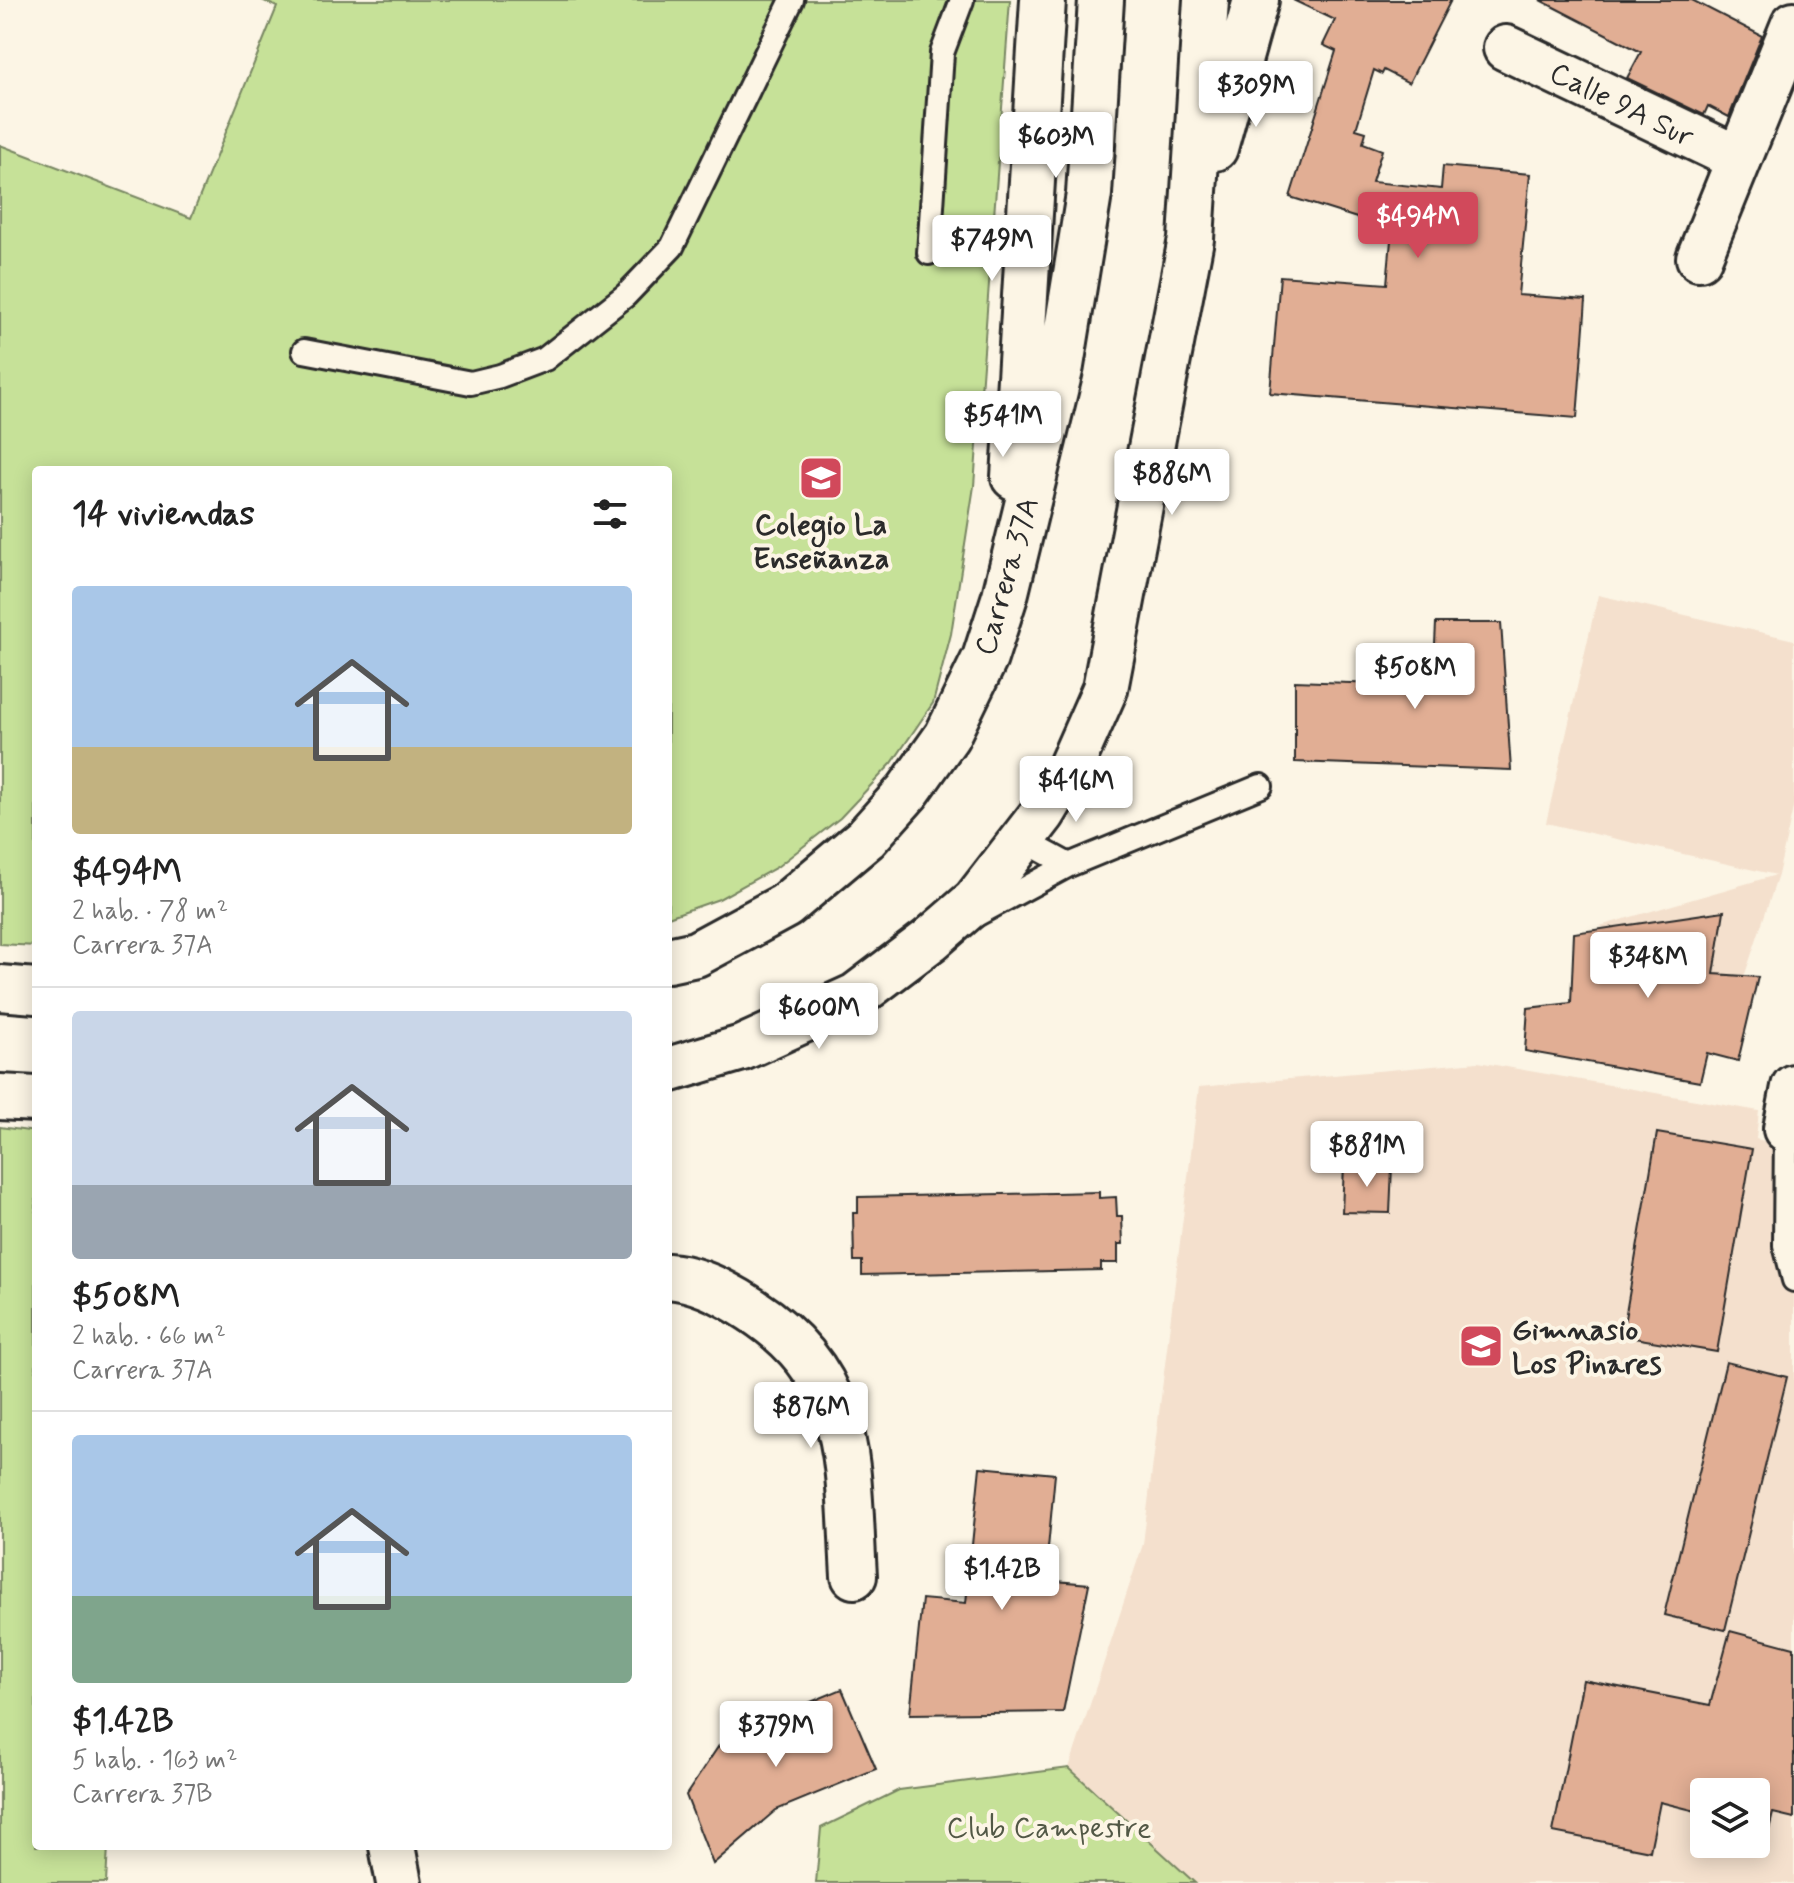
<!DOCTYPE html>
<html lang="es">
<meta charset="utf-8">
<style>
:root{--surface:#fff;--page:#f2f2f2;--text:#222;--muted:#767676;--line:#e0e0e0;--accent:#d1495b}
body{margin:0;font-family:Mynerve,sans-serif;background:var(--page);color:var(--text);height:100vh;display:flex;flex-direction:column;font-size:30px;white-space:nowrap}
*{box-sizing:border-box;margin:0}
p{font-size:26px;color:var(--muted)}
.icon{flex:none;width:44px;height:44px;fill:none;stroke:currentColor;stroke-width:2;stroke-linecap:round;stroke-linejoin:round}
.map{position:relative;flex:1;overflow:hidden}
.side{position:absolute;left:32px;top:466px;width:640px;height:1384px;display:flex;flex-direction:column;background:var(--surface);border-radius:8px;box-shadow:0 4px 20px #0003}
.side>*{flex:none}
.fabs{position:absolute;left:1690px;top:1778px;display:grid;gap:16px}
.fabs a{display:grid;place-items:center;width:80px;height:80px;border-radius:8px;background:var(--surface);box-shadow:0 4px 20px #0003;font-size:40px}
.price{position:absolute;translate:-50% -68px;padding:0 18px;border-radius:8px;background:#fff;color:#222;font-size:26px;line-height:52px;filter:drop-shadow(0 2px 4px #0008)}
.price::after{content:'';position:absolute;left:50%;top:48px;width:24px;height:18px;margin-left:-12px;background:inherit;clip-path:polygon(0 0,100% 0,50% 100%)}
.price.on{background:var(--accent);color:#fff}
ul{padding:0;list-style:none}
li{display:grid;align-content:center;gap:16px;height:424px;padding:0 40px}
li+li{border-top:2px solid var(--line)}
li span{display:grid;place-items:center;height:248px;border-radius:8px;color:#555}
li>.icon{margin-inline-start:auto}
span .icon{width:144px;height:144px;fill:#fffc;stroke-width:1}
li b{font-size:34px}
h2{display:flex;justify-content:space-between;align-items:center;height:96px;padding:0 40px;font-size:34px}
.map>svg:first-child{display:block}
</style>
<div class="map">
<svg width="1794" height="1883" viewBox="0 0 1794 1883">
<rect width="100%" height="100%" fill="#fcf5e5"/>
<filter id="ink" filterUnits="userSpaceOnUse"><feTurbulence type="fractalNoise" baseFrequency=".0125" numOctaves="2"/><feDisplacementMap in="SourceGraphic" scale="16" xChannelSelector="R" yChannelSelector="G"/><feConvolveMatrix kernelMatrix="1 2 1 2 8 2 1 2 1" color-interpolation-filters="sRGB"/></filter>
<g filter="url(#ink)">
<!-- built -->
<path fill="#f4e0cd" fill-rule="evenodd" d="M1598,595L1794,640V804L1778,875L1738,995L1600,926L1776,875L1546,823Z
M1478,1062L1759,1111L1756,1139L1794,1148V1883H1195L1069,1768L1143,1544L1199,1087ZM1704,1792H1756V1844H1704Z"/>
<!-- green -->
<path fill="#c6e198" stroke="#788662" stroke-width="2" d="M262,0H1010L974,486L951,634L933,703L892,763L840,818L777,867L719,899L668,917V470H36V946L0,944V145L191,218L277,7Z
M0,1127L36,1132V1846H108L106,1883H0Z
M1069,1768L1195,1883H816L821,1828L899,1790Z"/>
<!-- building -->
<path fill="#e1ae94" stroke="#2b2b2b" stroke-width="2" d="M1293,0H1451L1409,83L1384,70L1382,74L1374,70L1356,129L1366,132L1363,143L1382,150L1372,182L1441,189L1443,166L1530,174L1518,295L1586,300L1577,418L1270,393L1280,276L1387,284L1392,229L1290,197L1336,51L1323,45L1335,20Z
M1540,0H1692L1762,36L1729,117L1708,106L1704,115L1627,78L1641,52Z
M1436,623H1501L1511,770L1295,762V681L1433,686Z
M1724,911L1714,974L1758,977L1738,1061L1707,1053L1700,1082L1525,1051L1528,1008L1571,1003L1574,933Z
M1657,1133L1752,1149L1717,1352L1622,1336Z
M1344,1165L1392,1166L1390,1213L1342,1212Z
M1099,1192V1198L1116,1197L1117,1216H1122L1123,1244H1118V1263H1101V1270L862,1275V1261H854L853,1213H858V1197Z
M1726,1362L1787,1377L1725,1630L1664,1615Z
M980,1467L1055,1474L1045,1580L1089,1584L1063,1712L910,1714L922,1599L966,1603Z
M1730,1631L1794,1648V1818L1773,1813L1769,1830L1756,1827V1792H1704V1813L1660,1802L1650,1851L1553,1832L1583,1680L1710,1705Z
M842,1689L876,1769L776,1810L713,1864L686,1795L724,1738Z"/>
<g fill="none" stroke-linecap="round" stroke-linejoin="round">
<!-- lane casing -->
<g stroke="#2b2b2b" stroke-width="28">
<path id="lane" d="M929,253L942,53L962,0
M304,351L471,383L500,376L545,359L626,295L672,247L792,0
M1023,840L1069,865
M976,915L1069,865L1261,786
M1786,1129L1785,1245L1794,1280"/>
</g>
<!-- street casing -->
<g stroke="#2b2b2b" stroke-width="50">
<path id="street" d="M1506,48L1739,159
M1699,258L1794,24
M1794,1087L1786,1129L1794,1131
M668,1276C698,1278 728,1294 752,1310C857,1378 847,1466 854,1576
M392,1846L399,1883"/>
</g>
<!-- secondary casing -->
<g stroke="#2b2b2b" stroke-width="50">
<path id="secondary" d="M1215,148L1256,0
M1014,477L1043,0
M668,960L696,954L785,906L866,838L908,791L947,736L985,658L1005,596L1061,366L1089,194L1101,0
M0,988L36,991
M668,1070L742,1048L856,996L930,940L975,901L1043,813L1070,768L1105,689L1191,239L1206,0
M0,1097L36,1099"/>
</g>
<!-- lane -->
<use href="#lane" stroke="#fcf5e5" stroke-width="22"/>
<!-- street -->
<use href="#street" stroke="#fcf5e5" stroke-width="44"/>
<!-- secondary -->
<use href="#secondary" stroke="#fcf5e5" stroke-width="44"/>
</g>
</g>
<!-- icons -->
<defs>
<g id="school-square" transform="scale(2.3)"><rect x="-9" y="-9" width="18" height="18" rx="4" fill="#d1495b" stroke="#fcf5e5"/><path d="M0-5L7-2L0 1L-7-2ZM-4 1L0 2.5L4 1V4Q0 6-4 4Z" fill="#fff"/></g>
</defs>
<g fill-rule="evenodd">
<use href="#school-square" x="821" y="478"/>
<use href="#school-square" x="1481" y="1346"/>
</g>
<g text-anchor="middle" stroke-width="8" stroke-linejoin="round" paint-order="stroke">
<!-- street labels -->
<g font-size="30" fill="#2b2b2b" stroke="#fcf5e5">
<text transform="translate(1622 104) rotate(26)" y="10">Calle 9A Sur</text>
<text transform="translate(1006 576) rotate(-74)" y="10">Carrera 37A</text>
</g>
<!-- poi labels -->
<g font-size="30" font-weight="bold" fill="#2b2b2b" stroke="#fcf5e5">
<text x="821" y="534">Colegio La<tspan x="821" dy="34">Enseñanza</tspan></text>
<text x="1512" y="1339" text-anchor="start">Gimnasio<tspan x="1512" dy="34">Los Pinares</tspan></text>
</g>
<!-- park labels -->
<g font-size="30" fill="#525846" stroke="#fcf5e5">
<text x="1049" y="1837">Club Campestre</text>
</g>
</g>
</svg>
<div class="fabs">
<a><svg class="icon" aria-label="layers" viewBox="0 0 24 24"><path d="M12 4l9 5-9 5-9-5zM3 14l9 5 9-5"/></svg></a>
</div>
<b class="price" style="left:1256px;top:129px">$309M</b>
<b class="price" style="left:1056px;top:180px">$603M</b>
<b class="price on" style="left:1418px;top:260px">$494M</b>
<b class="price" style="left:992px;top:283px">$749M</b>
<b class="price" style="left:1003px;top:459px">$541M</b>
<b class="price" style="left:1172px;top:517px">$886M</b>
<b class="price" style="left:1415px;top:711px">$508M</b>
<b class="price" style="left:1076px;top:824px">$416M</b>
<b class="price" style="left:1648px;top:1000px">$348M</b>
<b class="price" style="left:819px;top:1051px">$600M</b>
<b class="price" style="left:1367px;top:1189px">$881M</b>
<b class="price" style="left:811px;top:1450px">$876M</b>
<b class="price" style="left:1002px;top:1612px">$1.42B</b>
<b class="price" style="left:776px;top:1769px">$379M</b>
<section class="side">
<h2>14 viviendas<svg class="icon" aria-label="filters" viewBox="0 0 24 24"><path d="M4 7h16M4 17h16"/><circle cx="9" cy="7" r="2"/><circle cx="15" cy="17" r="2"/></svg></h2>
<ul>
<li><span style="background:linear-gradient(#a9c7e8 65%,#c2b280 0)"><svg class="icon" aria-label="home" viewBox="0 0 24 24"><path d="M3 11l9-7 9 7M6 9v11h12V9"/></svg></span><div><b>$494M</b><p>2 hab. · 78 m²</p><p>Carrera 37A</p></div></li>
<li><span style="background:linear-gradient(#c9d6e8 70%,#9aa5b1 0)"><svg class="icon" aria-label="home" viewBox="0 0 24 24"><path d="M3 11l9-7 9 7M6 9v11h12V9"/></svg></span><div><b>$508M</b><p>2 hab. · 66 m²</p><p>Carrera 37A</p></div></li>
<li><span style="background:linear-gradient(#a9c7e8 65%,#7fa58c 0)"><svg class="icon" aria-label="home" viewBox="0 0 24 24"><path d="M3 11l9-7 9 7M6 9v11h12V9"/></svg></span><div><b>$1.42B</b><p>5 hab. · 163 m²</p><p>Carrera 37B</p></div></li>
</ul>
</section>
</div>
